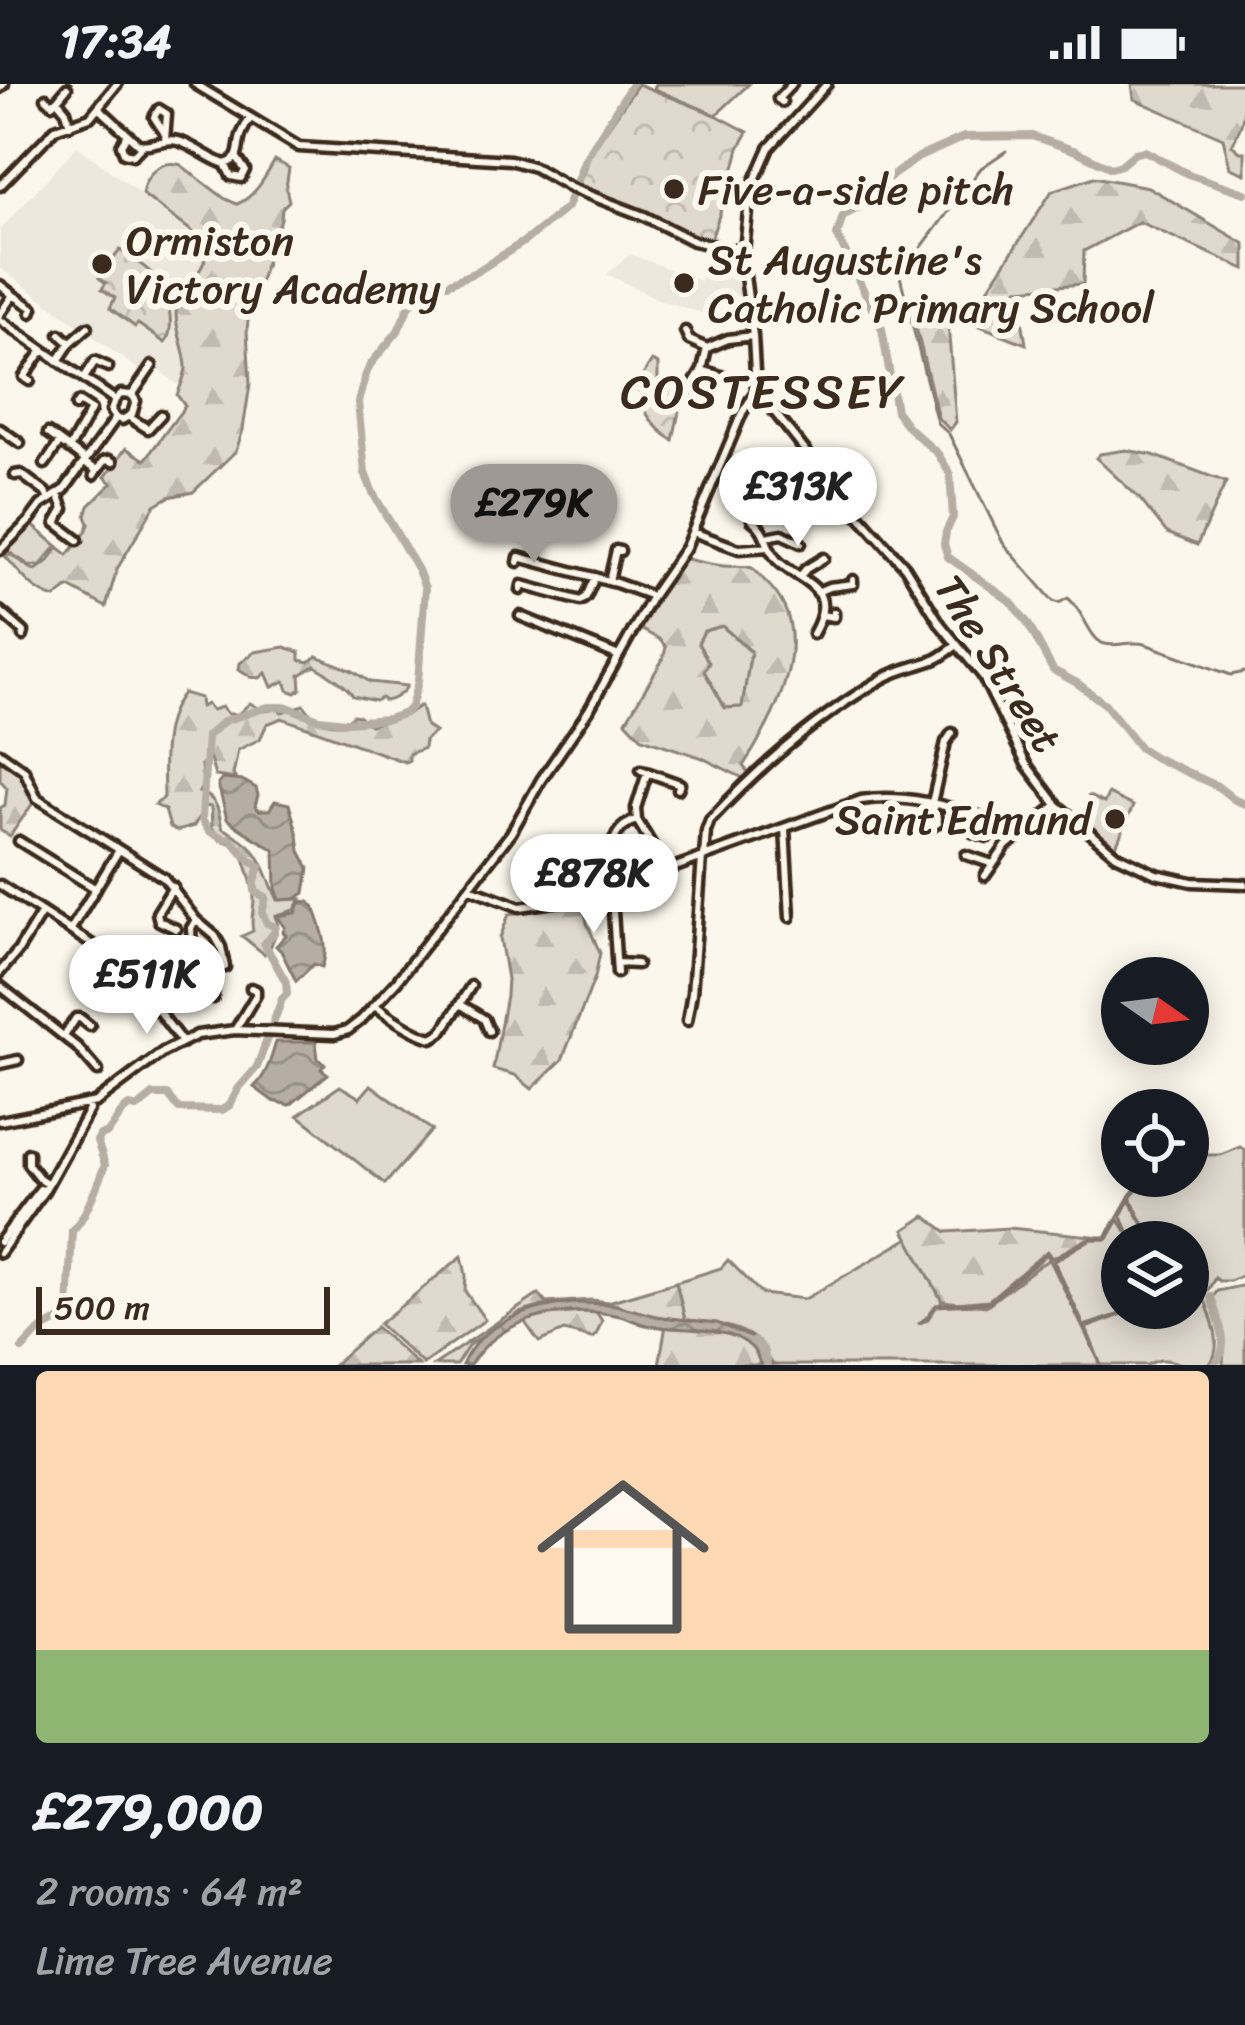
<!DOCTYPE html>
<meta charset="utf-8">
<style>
:root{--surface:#171b24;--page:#20242c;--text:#f1f3f6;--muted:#9ea1a6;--line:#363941;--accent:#9f9995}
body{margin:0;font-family:Sriracha,sans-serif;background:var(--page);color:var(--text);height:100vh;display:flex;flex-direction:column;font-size:45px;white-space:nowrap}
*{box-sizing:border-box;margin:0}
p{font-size:39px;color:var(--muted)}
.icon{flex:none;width:66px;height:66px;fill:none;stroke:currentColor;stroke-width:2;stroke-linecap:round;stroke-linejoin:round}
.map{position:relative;height:1281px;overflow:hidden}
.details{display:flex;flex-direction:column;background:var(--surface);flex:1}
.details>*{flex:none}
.needle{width:78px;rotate:104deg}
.controls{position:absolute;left:1101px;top:873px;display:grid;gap:24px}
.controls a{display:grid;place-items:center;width:108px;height:108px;border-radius:50%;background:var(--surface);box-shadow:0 6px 30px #0003;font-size:60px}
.scale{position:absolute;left:36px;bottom:30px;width:294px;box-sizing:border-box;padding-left:12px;border:6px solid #3b2a1e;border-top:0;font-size:33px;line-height:42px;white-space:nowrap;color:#3b2a1e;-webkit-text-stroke:9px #fbf7ec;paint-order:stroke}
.price{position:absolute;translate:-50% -102px;padding:0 27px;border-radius:42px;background:#fff;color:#222;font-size:39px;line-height:78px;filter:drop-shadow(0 3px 6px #0008)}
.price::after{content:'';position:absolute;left:50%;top:72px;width:36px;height:27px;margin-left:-18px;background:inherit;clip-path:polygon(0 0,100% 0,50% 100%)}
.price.current{background:var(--accent);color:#111}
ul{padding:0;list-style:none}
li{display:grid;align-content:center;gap:24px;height:636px;padding:0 36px}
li+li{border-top:3px solid var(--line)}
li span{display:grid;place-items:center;height:372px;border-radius:12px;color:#555}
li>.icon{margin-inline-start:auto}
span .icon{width:216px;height:216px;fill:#fffc;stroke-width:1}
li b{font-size:51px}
.status{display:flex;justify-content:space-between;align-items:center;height:84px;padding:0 60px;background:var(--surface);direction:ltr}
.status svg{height:33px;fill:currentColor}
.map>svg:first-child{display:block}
</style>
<div class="status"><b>17:34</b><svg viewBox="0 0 49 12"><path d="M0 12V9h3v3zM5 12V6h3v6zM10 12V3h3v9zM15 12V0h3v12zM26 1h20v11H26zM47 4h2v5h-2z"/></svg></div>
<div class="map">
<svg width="1245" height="1281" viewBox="0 0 1245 1281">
<defs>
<pattern id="forest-firs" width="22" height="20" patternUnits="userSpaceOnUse" patternTransform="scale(3)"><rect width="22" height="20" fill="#dfd9ce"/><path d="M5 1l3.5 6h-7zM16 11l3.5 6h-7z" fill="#c0bab0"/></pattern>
<pattern id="cemetery-stones" width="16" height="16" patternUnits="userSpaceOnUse" patternTransform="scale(3)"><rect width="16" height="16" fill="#dfd9ce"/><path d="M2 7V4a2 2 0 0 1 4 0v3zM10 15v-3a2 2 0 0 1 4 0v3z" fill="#c0bab0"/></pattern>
<pattern id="park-crowns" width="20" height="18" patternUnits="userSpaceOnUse" patternTransform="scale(3)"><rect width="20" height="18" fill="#dfd9ce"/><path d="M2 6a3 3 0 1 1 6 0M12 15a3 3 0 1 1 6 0" fill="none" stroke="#c0bab0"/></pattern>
<pattern id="water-waves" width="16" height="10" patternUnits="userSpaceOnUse" patternTransform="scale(3)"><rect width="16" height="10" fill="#b6aea2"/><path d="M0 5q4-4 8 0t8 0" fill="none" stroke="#958e83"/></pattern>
</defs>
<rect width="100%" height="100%" fill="#fbf7ec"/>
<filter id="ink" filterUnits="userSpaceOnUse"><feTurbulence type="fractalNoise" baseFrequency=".00833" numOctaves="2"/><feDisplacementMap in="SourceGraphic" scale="24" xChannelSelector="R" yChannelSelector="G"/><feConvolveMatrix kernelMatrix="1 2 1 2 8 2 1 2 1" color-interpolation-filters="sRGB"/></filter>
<g filter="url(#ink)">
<!-- built -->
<path fill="#ede8dd" d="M77,62L206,159V176L187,203L176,225L186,287L180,302L155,283L149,290L143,289L0,184V146Z
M705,164L732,169L740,175L744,211L723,214L721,235L660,216L607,190L630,170L700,197Z"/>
<!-- grass -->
<path fill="#dfd9ce" stroke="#8d8276" stroke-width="3" fill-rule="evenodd" d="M656,0H749L716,31L654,5Z
M30,439L57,462L40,482L29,481L4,465Z
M722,542L751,568L742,623L725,624L704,587L698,558L704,547Z
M371,1001L432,1046L385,1100L298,1031L340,1002L360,1014Z
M1240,1063L1245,1066V1190L1230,1197H1219L1215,1194L1204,1213C1211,1234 1225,1262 1209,1281C1201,1281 1190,1281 1182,1280C1169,1276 1160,1273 1148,1281H774C762,1272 766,1265 756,1256C741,1242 705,1237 685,1236L676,1198L721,1184L728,1176L762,1210L805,1215L909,1154L942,1217L940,1221L975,1220L1047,1169L1052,1178L1091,1155H1108L1131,1112L1147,1092H1188V1071H1221ZM1122,1158H1188V1224H1122Z
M1245,1201V1281H1223L1224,1266L1212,1215L1217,1207Z"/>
<!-- forest -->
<path fill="url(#forest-firs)" stroke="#8d8276" stroke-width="3" fill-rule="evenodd" d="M1132,0H1245C1245,22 1244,41 1232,61L1240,68H1245V90L1230,84L1223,54L1134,15Z
M275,76L289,84L286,104L289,117L282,124L281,135L249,228L247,246L250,300L243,346L236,367L193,408L169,413L155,421L117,485L106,523L69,503L55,514C31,507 21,489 4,471C17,468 24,484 36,486L49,477L58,463L68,471L86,448L89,440L86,432L89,422L112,399L105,393L126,364L145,376L185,322L177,311C180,303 185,293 186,284C186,266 175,247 176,228C178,202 220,181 201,154L142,110C145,90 160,75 181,81L224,114L237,120C255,113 266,92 275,76Z
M1094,93L1148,103L1245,160V185L1139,138L1084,167L1083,200L1017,205L1026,260L967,237L1052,107Z
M944,226L947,228L956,338L950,346L938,334L916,243Z
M1126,366L1153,371L1226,398L1197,461L1167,449L1139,414L1096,374L1100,370Z
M687,475C699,478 712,481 724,482C732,483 745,481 752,484C757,487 761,493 765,497C820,547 777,631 743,682L753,694L747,696L700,673L642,654L626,637L663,575L666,563L659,555L638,544L674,485L680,476ZM722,542L751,567L742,623L725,624L704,587L709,579L698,559L704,547Z
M285,563L300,568V576L309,578L317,572L353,587L370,598L407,602C404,609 393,616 385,617L381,614L375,617L353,612C348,602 326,588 315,582L300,591L301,605L296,609L288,606L285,597L272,603L266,589L260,594L251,593L239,585L240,579L255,568Z
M183,609L200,614L201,623L207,620L212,626L222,623L228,630H238L250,619L264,627L278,625L282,628L304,621C315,637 324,641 344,640L353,631L359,632L370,641C388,635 404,635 419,622H421L426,642L435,648L425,656L424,664L409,670V676L405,678L282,634L267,640L260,655L238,666L233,691L236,695L215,692L210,675L201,681L203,701L199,708C217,713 219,727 222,744C264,765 260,778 278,816L301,815L295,826L276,831L278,844L270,864L264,870L242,852L253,847C250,834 254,827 254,815C253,795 245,780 240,762L220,756L212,743L211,723L205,722L194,742L177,747L170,743L165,726L155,721L164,713C163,679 161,636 183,609Z
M0,676C22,682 28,695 35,716L10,752L0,746V724L5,721L7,704L0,696Z
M583,818L587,839L600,869L595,893L562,976L532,1005L515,991L493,985L506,911L507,895L500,854L509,830Z
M925,1132L947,1148L1009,1144L1092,1152L1040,1181L986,1222L942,1217L904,1146Z
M462,1172L466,1191L465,1207L485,1236L423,1280L379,1240Z
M676,1198L685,1236L641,1230L602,1219L542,1222L519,1229L469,1261L456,1281H434L539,1210L546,1219L592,1216L608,1218Z
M582,1228L597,1229L602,1237L596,1251L592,1254L564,1247L539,1258L524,1237L549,1231Z
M666,1241C685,1241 750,1248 761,1262C764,1266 766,1276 767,1281H659Z
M376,1243L418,1281H333Z"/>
<!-- cemetery -->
<path fill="url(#cemetery-stones)" stroke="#8d8276" stroke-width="3" d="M1108,710L1133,722L1114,767L1077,736L1089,712L1104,719Z"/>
<!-- park -->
<path fill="url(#park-crowns)" stroke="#8d8276" stroke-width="3" d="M638,0L716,31L748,48L739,64L731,96L710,158L578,102L591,68Z
M120,166C131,174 144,181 153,191C167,207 177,242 165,259L138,240L135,243L110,224L115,214L102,205L106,199L99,194Z
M652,277L658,280V295L670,296L698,312V322L681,319L673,356C655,346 633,318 641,295C642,293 650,280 652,277Z"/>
<!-- water -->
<path fill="url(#water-waves)" stroke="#85796d" stroke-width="3" d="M222,695L244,697L256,704L258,711L255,722L259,726H269L275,717L289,720L298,751L300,767L309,784L305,809L295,815L280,816L276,805L275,766C258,756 242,747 227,735L218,700Z
M301,817L309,818L314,823C321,842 330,863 322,883L314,880L296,897L281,867L276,862L286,851L283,848L285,843L277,832L296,829Z
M276,958H316L318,975L325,980L321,985L328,990L290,1021L273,1017L254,1003C267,991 271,974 276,958Z
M1145,1092H1147L1130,1114L1153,1158L1129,1116L1121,1131L1133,1158L1119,1136L1107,1155H1091L1054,1177L1084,1242L1139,1224L1086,1244L1101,1281L1047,1170L989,1219L937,1222L927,1236L918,1240L926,1234L936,1221L989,1216L1047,1167L1053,1174L1092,1153H1106L1130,1111Z
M574,1219L612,1220L659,1233L717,1239L755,1255L767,1277L774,1281H760C752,1236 677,1249 646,1241C637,1239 629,1234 620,1232C565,1221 503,1231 470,1281H462C480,1239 532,1222 574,1219Z"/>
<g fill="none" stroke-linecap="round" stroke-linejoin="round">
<!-- stream -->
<path stroke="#85796d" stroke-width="3" d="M1006,67L981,84L900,192L937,339L949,350L1003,459L1053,517L1059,519L1068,514C1084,527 1090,557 1105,560C1118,563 1131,556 1145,560L1231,591L1245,588"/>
<!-- river -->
<path stroke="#b6aea2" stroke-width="8" d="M1245,109L1188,90L1145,67L1135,69L1121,81L1111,84L1076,67L1032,52L964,53L919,73L893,91L858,124L843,132L837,151L882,245L896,327L908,343L938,370L950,390L953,433L946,448L944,460L948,473L1010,517L1027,538L1053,586L1077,599L1105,620L1140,664L1156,674L1217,702L1235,716L1245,720
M1211,1213C1217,1236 1233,1262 1214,1281
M754,1257L763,1265L767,1281
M22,1265L39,1247L61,1235L68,1226L72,1147C85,1135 98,1099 105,1081L97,1057L100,1051L106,1050C115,1042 119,1028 129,1022L137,1024L153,1011H168L179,1025L222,1026L230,1021L238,1005L257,983L282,915L287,910L286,898L264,859L275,848V843L267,839L262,829L266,813L255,808V796L260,783L245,772L230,754L226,755L209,747L202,736L207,652L224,637L268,623H287L319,635L346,638L388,635L405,629L411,623L418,598L425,504L418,486L373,409L365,389L358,318L365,293L370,281L398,247L409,222L428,204L441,199L447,200L476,188L525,157L567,123L585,75L632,0"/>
<!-- minor casing -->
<g stroke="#3b2a1e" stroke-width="15">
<path id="minor" d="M195,0L299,63L510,76L534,83L571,104L644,132L693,157L743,168
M0,4L4,0
M67,4L57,16L66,27L70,41
M46,14L52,20L57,16
M782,18L778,15L792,0
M98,23L138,60C152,63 164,53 178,57C195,62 209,75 225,80C243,75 236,63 242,49C244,44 247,39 250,35
M164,48L154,33L159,25L167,30L165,56
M127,51L121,61L124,69L133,71L142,62
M225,80L231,92L241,94L245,86L237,74
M0,102L55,45L90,33L117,0
M0,201L13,211
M0,230L13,211L33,224L31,229
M0,236L115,316
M685,247L689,256L707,264L728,255L753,252
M70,259L88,243
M58,277L70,259L60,250
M702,286L721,292
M84,294L95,277L108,283
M30,297L24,293L43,266
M690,306L702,286L707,264
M756,307L765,316L833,402L905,483L941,541L982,591L1026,680L1057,721L1116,771L1156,790L1192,798L1245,800
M756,307L753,252L743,177L750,107L769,64L827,0
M132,311L152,282
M129,333L148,345L161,331
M0,345L20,359
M48,349L85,376
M69,365L91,326L79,318L76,322
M84,379L97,386L94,391
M45,380L60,358
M97,386L104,377L109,376L113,378
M15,391L21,390L45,408L49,415
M58,410L64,425L56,439L78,456
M752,436C767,446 765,463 777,476C800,500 841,501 813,550
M693,448L739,465L769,463
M766,453L782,450L801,459
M0,466L29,437L41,421L64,406L116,334L122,336L132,330L136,317L132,311L121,310L115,316L111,327L116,334
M518,478L519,473L616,499L652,512
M801,491L806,485L824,474
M609,497L616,466L620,467
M521,506L522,501L581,517L586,513L595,493
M817,508L829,503L853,500V496
M0,527L24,548L23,552
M821,531L834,533V528
M520,532L619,572
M0,669L24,686L37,714L164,794L196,836L215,852L221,863L225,883
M641,686L680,700L678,705
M647,689L636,724L637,736L653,763L663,788
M932,719L946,658L952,649
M932,729L936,731L938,739L930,744L924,740L923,733L932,729L935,720
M969,729L968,737L972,748L988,753L999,738
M785,744L790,833
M19,757L96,805
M966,771L993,780
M704,773L706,747L710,736C760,682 817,633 882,595C899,585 915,583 934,576C942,573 950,566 957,561
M612,774C611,756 618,741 637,736
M985,792L1006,762L1057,721
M0,801L113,874L134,895L182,958
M173,803L157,829L159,837L176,845
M470,804L520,823L595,812L861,716C918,707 971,731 1026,746
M608,808L613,827L617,889
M196,836L191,844L194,905H213V914
M71,845L119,766
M617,879L637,880
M121,881L146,863
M0,888L18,867L42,828
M84,900L80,896L101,864
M0,902L77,963L98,987
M460,920L484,935L489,947
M375,921C388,932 415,950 432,954L442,948L471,902
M687,937L692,909L702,774
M235,946L256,911V906L251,904
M64,952L76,934H80L90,942
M0,980L18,976
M0,1037L96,1018L163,968L197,951L235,946L334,950L348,946L361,936L397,897L511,749L541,696L589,626L652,512L686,463L742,329L756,307
M28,1069V1080L39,1094L48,1100
M0,1158L36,1110L40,1105L44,1107
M0,1169L44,1107L89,1026L88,1021"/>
</g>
<!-- minor -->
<use href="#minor" stroke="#fbf7ec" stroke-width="6"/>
</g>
</g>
<!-- markers -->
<g fill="#3b2a1e" stroke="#fbf7ec" stroke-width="4.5">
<circle cx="674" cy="105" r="12"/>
<circle cx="102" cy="180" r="12"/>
<circle cx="684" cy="199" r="12"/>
<circle cx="1115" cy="735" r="12"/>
</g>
<g text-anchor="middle" stroke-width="12" stroke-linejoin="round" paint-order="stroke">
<!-- poi labels -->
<g font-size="42" fill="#3b2a1e" stroke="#fbf7ec" text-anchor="start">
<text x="698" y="120">Five-a-side pitch</text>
<text x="126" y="171">Ormiston<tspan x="126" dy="48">Victory Academy</tspan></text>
<text x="708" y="190">St Augustine's<tspan x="708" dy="48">Catholic Primary School</tspan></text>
<text x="1091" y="750" text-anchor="end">Saint Edmund</text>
</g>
<!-- street labels -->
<g font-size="42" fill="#3b2a1e" stroke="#fbf7ec">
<text transform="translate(999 579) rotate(58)" y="15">The Street</text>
</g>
<!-- quarter labels -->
<g font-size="48" letter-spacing="3" fill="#3b2a1e" stroke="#fbf7ec">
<text x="763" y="324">COSTESSEY</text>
</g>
</g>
</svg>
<div class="controls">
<a><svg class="needle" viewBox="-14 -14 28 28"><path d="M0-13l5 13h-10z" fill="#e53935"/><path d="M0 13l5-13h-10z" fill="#9ea1a6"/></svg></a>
<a><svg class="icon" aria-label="locate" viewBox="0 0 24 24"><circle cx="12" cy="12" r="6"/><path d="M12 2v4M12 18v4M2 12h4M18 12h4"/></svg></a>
<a><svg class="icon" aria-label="layers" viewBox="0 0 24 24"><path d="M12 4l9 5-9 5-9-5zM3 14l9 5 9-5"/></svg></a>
</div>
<div class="scale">500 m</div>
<b class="price" style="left:798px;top:465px">£313K</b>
<b class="price current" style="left:534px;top:482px">£279K</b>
<b class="price" style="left:594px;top:852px">£878K</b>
<b class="price" style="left:147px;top:953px">£511K</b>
</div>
<section class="details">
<ul>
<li><span style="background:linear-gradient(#ffd9b3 75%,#8fb573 0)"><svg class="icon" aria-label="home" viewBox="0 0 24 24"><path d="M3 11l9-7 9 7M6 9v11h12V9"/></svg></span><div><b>£279,000</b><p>2 rooms · 64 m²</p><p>Lime Tree Avenue</p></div></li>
</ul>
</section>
